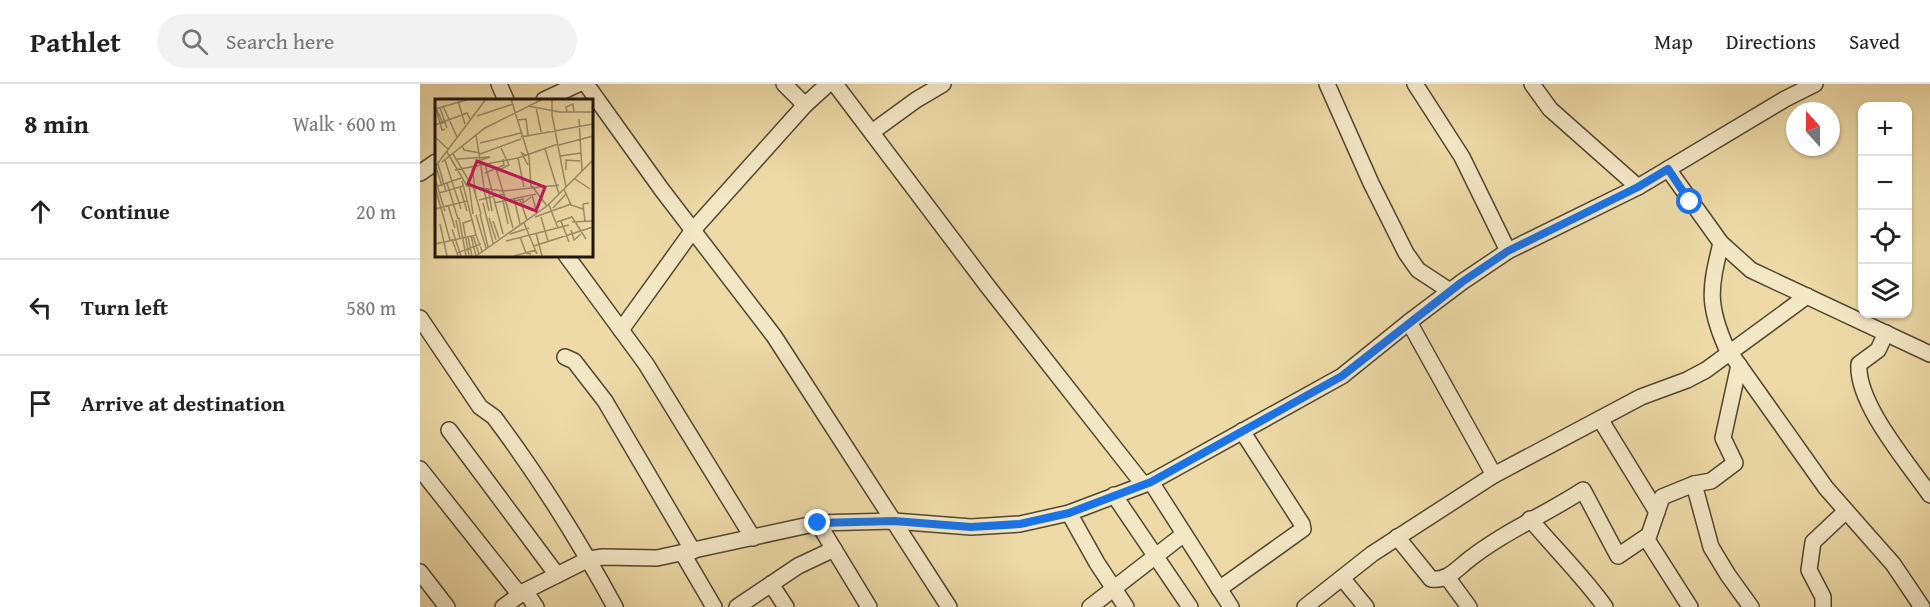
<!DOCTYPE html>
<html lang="en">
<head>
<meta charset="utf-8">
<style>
  :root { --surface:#fff; --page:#f2f2f2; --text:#222; --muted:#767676; --line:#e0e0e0 }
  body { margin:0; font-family:"Gentium Book Plus",serif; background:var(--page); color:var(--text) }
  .controls { position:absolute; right:18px; top:18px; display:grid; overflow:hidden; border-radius:12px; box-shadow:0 2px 4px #0004 }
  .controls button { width:54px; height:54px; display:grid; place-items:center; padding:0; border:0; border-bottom:2px solid var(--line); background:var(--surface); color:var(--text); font:30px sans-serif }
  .compass { position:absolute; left:1366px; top:18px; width:54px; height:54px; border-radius:50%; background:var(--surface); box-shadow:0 2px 4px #0004; rotate:339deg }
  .stop { position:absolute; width:18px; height:18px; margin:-14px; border:4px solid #1a73e8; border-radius:50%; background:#fff }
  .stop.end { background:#1a73e8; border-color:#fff; box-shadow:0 2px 6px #0008 }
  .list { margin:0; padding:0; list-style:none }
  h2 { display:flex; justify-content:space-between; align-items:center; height:78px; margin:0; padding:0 24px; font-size:26px }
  h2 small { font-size:20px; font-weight:400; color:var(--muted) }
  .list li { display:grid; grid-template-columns:39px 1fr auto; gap:18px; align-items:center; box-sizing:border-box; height:96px; padding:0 24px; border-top:2px solid var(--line) }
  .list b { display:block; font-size:22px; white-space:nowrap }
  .list em { font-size:20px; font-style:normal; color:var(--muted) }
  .icon { flex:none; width:33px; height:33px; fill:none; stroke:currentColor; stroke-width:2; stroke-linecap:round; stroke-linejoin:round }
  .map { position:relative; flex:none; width:1510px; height:523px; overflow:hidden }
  header { display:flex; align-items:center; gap:36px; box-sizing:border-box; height:84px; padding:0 30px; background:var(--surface); border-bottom:2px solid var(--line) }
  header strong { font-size:28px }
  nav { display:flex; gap:33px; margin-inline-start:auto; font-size:21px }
  .search { width:420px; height:54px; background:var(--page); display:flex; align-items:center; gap:15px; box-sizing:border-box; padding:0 21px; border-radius:33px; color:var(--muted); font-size:22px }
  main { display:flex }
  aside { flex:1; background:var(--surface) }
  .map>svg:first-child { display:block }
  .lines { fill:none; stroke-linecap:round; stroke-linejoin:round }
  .minor-casing { stroke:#534731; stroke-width:18 }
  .minor { stroke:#f3e7c6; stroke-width:15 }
  .route { stroke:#1a73e8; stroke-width:8 }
  .inset-road { fill:none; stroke:#9b8c68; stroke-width:1.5 }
  .view { fill:#c2185b; fill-opacity:0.15; stroke:#c2185b; stroke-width:3 }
  .inset-edge { fill:none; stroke:#20160a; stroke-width:3 }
</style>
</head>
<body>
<header>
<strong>Pathlet</strong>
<div class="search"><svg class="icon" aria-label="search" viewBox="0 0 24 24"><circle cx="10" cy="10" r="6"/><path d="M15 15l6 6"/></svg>Search here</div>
<nav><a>Map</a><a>Directions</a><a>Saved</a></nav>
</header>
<main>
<aside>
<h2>8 min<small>Walk · 600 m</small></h2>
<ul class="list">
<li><svg class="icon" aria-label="ahead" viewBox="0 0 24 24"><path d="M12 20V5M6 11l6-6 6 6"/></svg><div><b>Continue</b></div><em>20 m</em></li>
<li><svg class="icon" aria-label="left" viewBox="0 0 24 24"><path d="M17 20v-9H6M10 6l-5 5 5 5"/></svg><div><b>Turn left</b></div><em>580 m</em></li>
<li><svg class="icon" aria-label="arrive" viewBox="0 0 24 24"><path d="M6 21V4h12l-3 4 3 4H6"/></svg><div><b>Arrive at destination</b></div></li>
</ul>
</aside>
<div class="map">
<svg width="1510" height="523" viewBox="0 0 1510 523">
  <rect width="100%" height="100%" fill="#eddaa7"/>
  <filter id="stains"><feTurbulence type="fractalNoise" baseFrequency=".00333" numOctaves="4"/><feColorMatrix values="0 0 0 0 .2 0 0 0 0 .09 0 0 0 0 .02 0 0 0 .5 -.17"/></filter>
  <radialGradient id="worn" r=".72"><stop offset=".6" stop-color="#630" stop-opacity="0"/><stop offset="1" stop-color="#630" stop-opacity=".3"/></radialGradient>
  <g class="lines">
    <!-- minor casing -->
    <g class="minor-casing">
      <g id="minor">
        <path d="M79,0L86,16"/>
        <path d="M166,0L242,106L354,252L529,523"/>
        <path d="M364,0L385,21"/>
        <path d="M415,0L569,204L723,400"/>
        <path d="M907,0L951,99L986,169L998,186L1030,207"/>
        <path d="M995,0L1042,73L1088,167"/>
        <path d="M1112,0L1130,25L1218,103"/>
        <path d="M124,16L158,0"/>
        <path d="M452,48L496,16L523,0"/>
        <path d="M1248,85L1301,159L1331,186L1510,270"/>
        <path d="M0,89L16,78"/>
        <path d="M1301,159C1290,204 1287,220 1306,263L1406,404L1473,480L1502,523"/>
        <path d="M146,171L226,280L333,454"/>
        <path d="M0,234L60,323L74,333C119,393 159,457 195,523"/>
        <path d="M989,238L1074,391"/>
        <path d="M201,246L273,146L385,21L408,0"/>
        <path d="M1466,249L1458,266L1439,280C1436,319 1488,379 1510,411"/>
        <path d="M145,273L154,277L185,317L273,467"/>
        <path d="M1180,335L1237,428"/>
        <path d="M29,346L137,491"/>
        <path d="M0,385L100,511"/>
        <path d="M731,398L811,523"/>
        <path d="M1274,400L1291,463L1308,491L1331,523"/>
        <path d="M694,411L770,523"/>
        <path d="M649,429L677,479L706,523"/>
        <path d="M1110,435C1135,465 1163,492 1185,523"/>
        <path d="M398,439L449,523"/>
        <path d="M977,453L1011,495C1027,497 1036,486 1047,477C1083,448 1125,431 1163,406L1198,472L1229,451L1242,413L1274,400L1291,397L1315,379L1303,354L1319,281"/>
        <path d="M1226,454L1270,523"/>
        <path d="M263,470L294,523"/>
        <path d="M0,488L27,523"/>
        <path d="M1027,493L1049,523"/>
        <path d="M922,494L946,523"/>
        <path d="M351,500L366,523"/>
        <path d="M799,505L883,445L882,440L822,347"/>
        <path d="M105,507L116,523"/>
        <path d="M83,523L105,507L169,475L183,473L237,474L398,439L474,437L551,443L600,440L649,429L731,398L922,292L989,238L1042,198L1088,167L1218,103L1365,15L1395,0"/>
        <path d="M317,523L378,482L414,465"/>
        <path d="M670,523L764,450"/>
        <path d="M885,523L952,470L1074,391L1221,313L1267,296L1286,286L1387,212"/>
        <path d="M1403,523V513L1389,486L1393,458L1426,427"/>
      </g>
    </g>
    <!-- minor -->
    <use href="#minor" class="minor"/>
  </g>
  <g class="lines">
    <!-- route -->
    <path class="route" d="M398,439L474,437L551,443L600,440L649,429L731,398L922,292L1042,198L1088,167L1218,103L1248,85L1270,118"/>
  </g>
  <!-- overview -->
  <g transform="translate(15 15)">
    <rect width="158" height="158" fill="#eddaa7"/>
    <path class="inset-road" d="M76,0L94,58L96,88M117,0V16L131,88M23,2L30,25M0,6L8,25M8,7L22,38M93,7L125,13H158M101,8L106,33M5,9L12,29M0,10L35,0M1,10L7,31L10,30M132,13L131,8L138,5L139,13M42,17L78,5M144,20L147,72M82,21L91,20L93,36M0,26L32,14L35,20M41,35L49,88M0,38L14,51M86,38L158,25M45,44L86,34M124,46L158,37M27,47L29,51L45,54M110,50L124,95M12,53L32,87L68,92L124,86M18,55L33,80L38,115M45,55L86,40M90,56L86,53L93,66M125,57L146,54M22,60L55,58L46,61M10,61L26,110M7,63L50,29L108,0M3,65L11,92M50,65L68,135M37,67L41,99M0,68L51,0M1,68L7,87M61,70L68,92M20,71L83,59M131,71V61L145,62M62,72L74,66L66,49M50,74L69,66L68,60M0,80L10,112M140,80L155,90M27,82L41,136M12,84L23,120M3,87L26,79M38,87L46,115M97,87L112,107M0,88L15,141M89,88L83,59L123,45M25,89L32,112M53,89L57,112M129,90L136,106L148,110M49,91L54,112M68,92L78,129M4,94L28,87M97,96L102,114M79,99L85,125M44,101L69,95M85,101L92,121M68,102L73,125M80,102L88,100V104L96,98M48,104L58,144M59,104L101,95M13,106L20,129M114,106L123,129M118,109L131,95M0,110L32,102M45,115L53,148M41,116L51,149M100,118L136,105M106,118L113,142M24,119L31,157M54,119L61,141M21,121L25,140M58,122L64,139M126,122L134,143M122,123L137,118L151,140M137,123L158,122M150,123L148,105L154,104M89,124L102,155M5,125L12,157M17,130L26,157M136,131L139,141L146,135M101,134L107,157M75,135L94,129M36,137L41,157M38,137L44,155M33,138L37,157M85,138L91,154L96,155M17,140L23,157M71,142L134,126M0,145L41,136L47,152M99,147L158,128M22,154L46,145M34,157L28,124L37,121M41,157L112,107L158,61M79,157L101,151"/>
    <path class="view" d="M42,62L110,88L101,112L33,85Z"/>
    <rect width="158" height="158" class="inset-edge"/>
  </g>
  <rect width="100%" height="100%" filter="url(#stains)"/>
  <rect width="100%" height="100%" fill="url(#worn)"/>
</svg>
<div class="controls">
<button>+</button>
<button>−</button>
<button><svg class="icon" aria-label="locate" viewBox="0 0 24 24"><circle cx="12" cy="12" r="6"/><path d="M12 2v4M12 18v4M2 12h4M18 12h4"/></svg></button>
<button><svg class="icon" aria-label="layers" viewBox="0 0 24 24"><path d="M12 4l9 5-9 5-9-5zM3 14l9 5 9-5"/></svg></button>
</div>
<svg class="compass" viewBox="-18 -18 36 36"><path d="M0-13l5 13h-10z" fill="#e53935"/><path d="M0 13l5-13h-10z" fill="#767676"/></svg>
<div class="stop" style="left:1270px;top:118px"></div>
<div class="stop end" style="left:398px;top:439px"></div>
</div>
</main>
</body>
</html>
